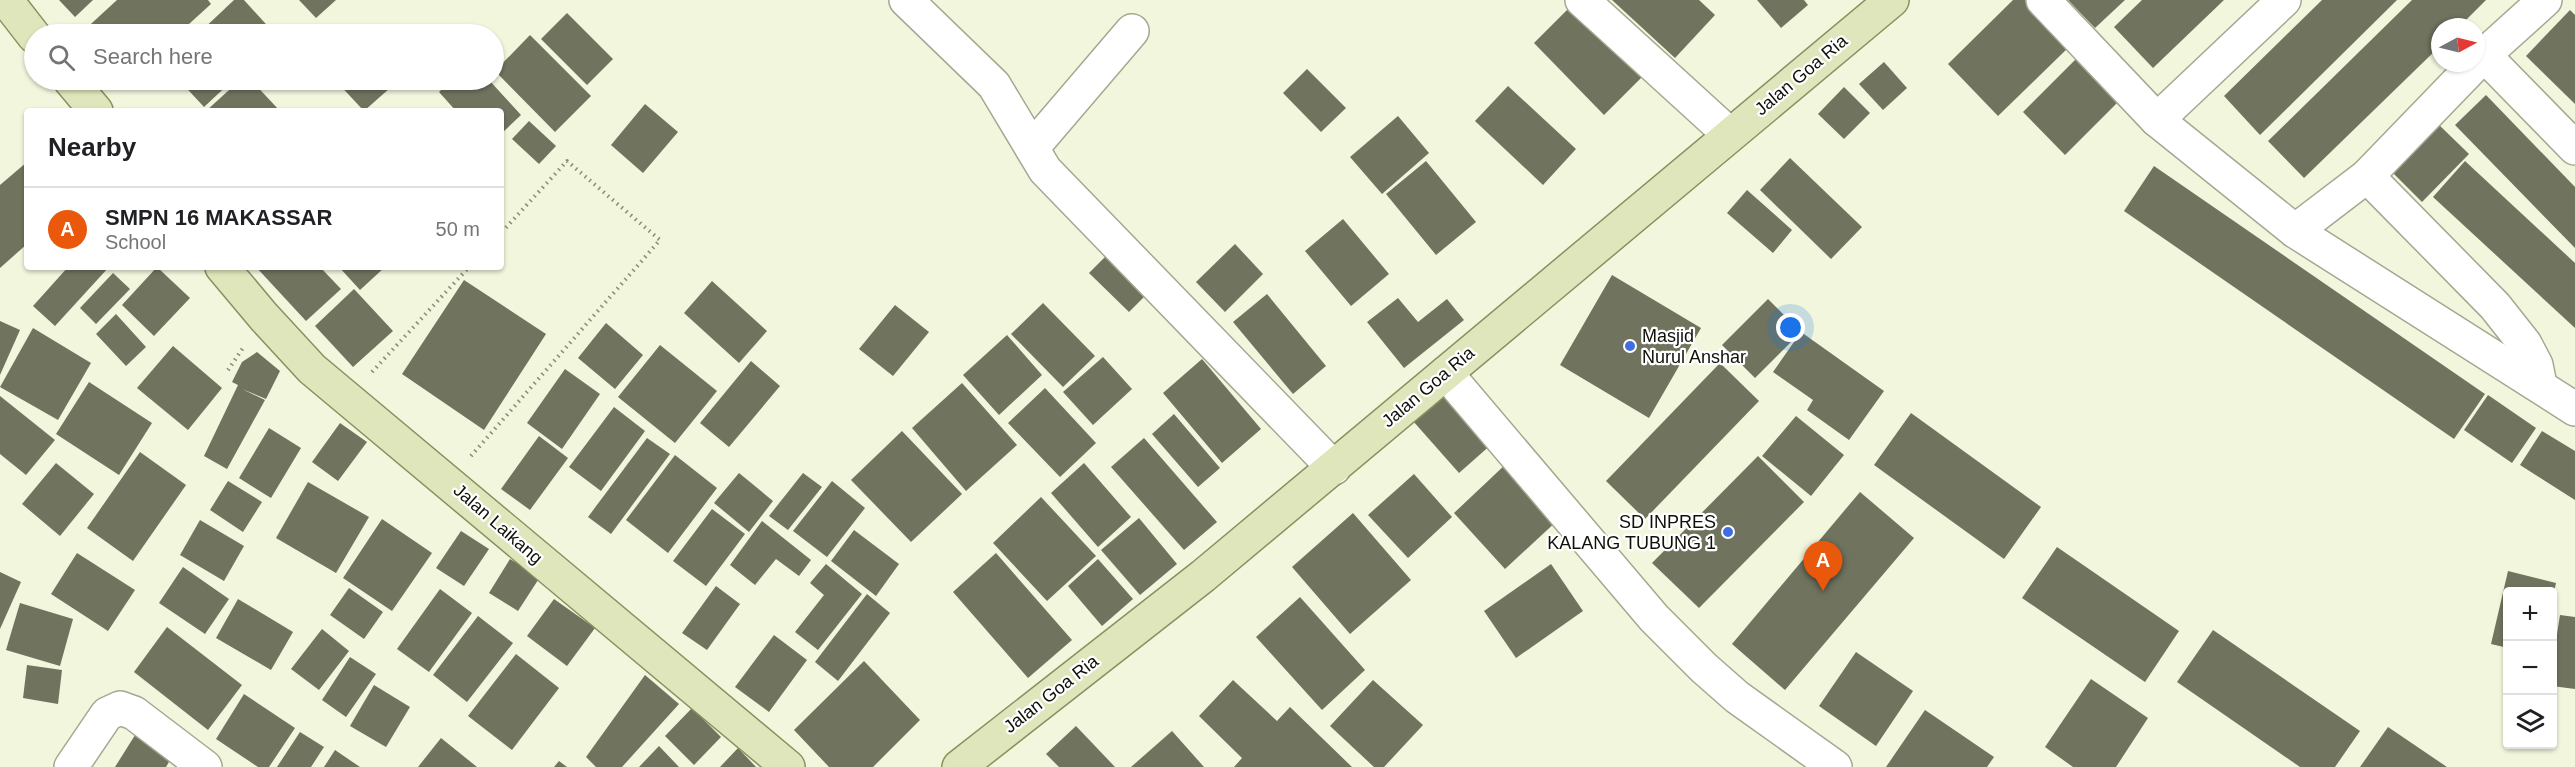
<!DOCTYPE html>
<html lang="en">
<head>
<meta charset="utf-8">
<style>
  :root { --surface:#fff; --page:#f6f6f6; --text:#202124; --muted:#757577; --line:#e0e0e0; --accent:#ea580c }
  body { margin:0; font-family:Arial,sans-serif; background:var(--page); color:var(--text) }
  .controls { position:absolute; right:18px; bottom:18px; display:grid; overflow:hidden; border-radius:6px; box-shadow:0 2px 4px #0004 }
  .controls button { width:54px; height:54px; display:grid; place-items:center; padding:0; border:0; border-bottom:2px solid var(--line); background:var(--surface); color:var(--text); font:30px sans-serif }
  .compass { position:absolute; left:2431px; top:18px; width:54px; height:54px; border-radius:50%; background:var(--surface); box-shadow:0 2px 4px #0004; rotate:83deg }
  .you { position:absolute; left:1791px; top:328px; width:21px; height:21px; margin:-15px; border:4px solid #fff; border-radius:50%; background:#1a73e8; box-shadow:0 0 0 9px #1a73e833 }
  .badge { display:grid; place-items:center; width:39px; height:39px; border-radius:50%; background:var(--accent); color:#fff; font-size:20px; font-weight:700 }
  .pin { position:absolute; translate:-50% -50px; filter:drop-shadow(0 2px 3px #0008) }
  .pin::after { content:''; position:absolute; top:32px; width:21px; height:18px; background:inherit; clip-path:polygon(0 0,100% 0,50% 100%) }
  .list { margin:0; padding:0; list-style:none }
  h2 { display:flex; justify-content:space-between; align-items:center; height:78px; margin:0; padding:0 24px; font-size:26px }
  h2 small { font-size:20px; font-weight:400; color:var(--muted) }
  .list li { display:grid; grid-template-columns:39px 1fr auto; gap:18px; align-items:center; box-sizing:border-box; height:84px; padding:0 24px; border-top:2px solid var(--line) }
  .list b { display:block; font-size:22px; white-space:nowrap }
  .list p { margin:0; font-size:20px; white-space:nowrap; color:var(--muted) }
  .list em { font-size:20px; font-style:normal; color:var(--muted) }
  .icon { flex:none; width:33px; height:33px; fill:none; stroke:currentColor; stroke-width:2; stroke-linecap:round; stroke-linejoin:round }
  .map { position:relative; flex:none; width:2575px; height:767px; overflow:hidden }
  .search { position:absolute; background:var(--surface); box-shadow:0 2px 4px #0004; left:24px; top:24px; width:480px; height:66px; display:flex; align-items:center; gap:15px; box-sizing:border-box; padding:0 21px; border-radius:33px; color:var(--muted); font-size:22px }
  .panel { position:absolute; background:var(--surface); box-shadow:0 2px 4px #0004; left:24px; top:108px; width:480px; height:162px; border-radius:6px }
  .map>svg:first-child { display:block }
  .building { fill:#70735e }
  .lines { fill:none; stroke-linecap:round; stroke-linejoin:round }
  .minor-casing { stroke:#a5a891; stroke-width:36 }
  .major-casing { stroke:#89905f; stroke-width:36 }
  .path { stroke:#888b7a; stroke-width:4; stroke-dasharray:1.5 4.5; stroke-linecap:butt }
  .minor { stroke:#fff; stroke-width:33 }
  .major { stroke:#e0e6bb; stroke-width:33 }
  .poi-dot { fill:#406ddf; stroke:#fff; stroke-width:2 }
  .labels { text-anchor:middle; stroke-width:4.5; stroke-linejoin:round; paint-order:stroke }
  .street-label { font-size:18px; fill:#0f1008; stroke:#fff }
  .poi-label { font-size:18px; fill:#0f1008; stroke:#fff; text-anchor:start }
</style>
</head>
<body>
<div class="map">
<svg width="2575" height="767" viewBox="0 0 2575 767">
  <rect width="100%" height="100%" fill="#f1f6dd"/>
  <!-- building -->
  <g class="building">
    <path d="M59,0H93L75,17Z"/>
    <path d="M117,0H208L211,4L178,34H80Z"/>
    <path d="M234,0H244L275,34H198Z"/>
    <path d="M299,0H336L316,18Z"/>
    <path d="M1577,0L1648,71L1604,115L1534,43Z"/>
    <path d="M1612,0H1699L1715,15L1675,58Z"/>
    <path d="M1757,0H1804L1808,5L1781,28Z"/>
    <path d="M2013,0H2029L2072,44L1998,116L1948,64Z"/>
    <path d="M2068,0H2125L2095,28Z"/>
    <path d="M2142,0H2224L2153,68L2114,27Z"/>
    <path d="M2322,0H2397L2260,135L2224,96Z"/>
    <path d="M2412,0H2486L2459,27H2440V46L2304,178L2268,141Z"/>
    <path d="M2570,10L2575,15V104L2526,56Z"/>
    <path d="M567,13L613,59L587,85L541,39Z"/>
    <path d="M530,35L591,96L555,132L495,71Z"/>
    <path d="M2080,55L2122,98L2065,155L2023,112Z"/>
    <path d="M1884,62L1907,88L1883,110L1859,84Z"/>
    <path d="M1307,69L1346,108L1321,132L1283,93Z"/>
    <path d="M179,80H233L204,107Z"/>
    <path d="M240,80H251L280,111H206Z"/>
    <path d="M335,80H382L390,88L364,111Z"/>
    <path d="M452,80H489L521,115L501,134V111H456L439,92Z"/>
    <path d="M1508,86L1576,149L1543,185L1475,121Z"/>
    <path d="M1844,87L1870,113L1844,139L1818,114Z"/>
    <path d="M2486,95L2575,187V248L2455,125Z"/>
    <path d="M645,104L678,132L643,173L611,145Z"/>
    <path d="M1398,116L1429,153L1382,194L1350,157Z"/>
    <path d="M529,121L556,146L539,164L512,139Z"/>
    <path d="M2436,122L2469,154L2422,202L2390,170Z"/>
    <path d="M1790,158L1862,227L1831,259L1760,190Z"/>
    <path d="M1426,161L1476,222L1436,255L1386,194Z"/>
    <path d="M2465,161L2575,263V328L2433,197Z"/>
    <path d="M27,162V244L0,268V185Z"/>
    <path d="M2154,166L2485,394L2454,439L2124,211Z"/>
    <path d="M1747,190L1792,230L1773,253L1727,213Z"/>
    <path d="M1343,219L1389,274L1351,306L1305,251Z"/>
    <path d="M1235,244L1263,274L1225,312L1196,282Z"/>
    <path d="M1115,247L1155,286L1129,312L1089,273Z"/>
    <path d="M68,267H109L55,326L33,306Z"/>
    <path d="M157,267L190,298L154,336L122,305Z"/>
    <path d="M256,267H320L341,289L306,321Z"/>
    <path d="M339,267H385L360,290Z"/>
    <path d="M113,273L130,289L96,324L80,308Z"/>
    <path d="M1612,275L1701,328L1649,418L1560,365Z"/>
    <path d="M464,280L546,334L484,430L402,374Z"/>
    <path d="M712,281L767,331L739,363L684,313Z"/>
    <path d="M354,289L393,331L353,367L315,326Z"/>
    <path d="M1267,294L1326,366L1293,394L1233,322Z"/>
    <path d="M1398,298L1418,322L1447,299L1464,320L1404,368L1367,322Z"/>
    <path d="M1768,299L1801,332L1755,378L1722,345Z"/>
    <path d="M1043,303L1095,356L1063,387L1011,334Z"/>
    <path d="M895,305L929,332L893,376L859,349Z"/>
    <path d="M116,314L146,347L126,366L96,334Z"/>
    <path d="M0,321L20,330L0,375Z"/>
    <path d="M606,323L643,355L615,389L578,358Z"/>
    <path d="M33,328L91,363L58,420L0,387Z"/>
    <path d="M1801,332L1884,391L1849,440L1807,410L1813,400L1773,372Z"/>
    <path d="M1007,335L1042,375L999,415L963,375Z"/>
    <path d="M660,345L717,391L675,443L618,397Z"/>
    <path d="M173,346L222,388L188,430L137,388Z"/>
    <path d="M257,352L280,371L266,399L242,389L265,400L227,469L204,456L238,385L232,382L242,362Z"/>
    <path d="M1103,357L1132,389L1093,425L1063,392Z"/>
    <path d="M1202,359L1261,429L1222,463L1163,393Z"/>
    <path d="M751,361L780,386L729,447L700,423Z"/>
    <path d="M1720,363L1759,401L1645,519L1606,481Z"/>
    <path d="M565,369L600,394L562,449L527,423Z"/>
    <path d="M89,382L152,423L119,475L56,434Z"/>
    <path d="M962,383L1017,445L966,491L912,428Z"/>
    <path d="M1045,388L1096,443L1060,477L1008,423Z"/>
    <path d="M1447,391L1493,443L1459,473L1413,421Z"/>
    <path d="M2488,395L2536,428L2512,463L2464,430Z"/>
    <path d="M0,396L55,440L26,475L0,454Z"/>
    <path d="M614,407L645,431L601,491L569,467Z"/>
    <path d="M1911,413L2041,507L2004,559L1874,465Z"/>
    <path d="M1174,414L1220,468L1198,487L1152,434Z"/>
    <path d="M1796,416L1844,455L1811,496L1762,456Z"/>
    <path d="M340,423L367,442L338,481L312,462Z"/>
    <path d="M269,428L301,448L271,498L239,478Z"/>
    <path d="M902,431L962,494L911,542L851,480Z"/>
    <path d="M2542,431L2575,451V500L2520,465Z"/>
    <path d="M539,436L568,458L530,510L501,489Z"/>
    <path d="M647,438L670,454L611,534L588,517Z"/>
    <path d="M1144,438L1217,522L1184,550L1111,467Z"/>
    <path d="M140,452L186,485L133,561L87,528Z"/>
    <path d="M675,455L717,488L668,553L626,520Z"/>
    <path d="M1758,456L1804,502L1699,608L1652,563Z"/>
    <path d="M56,463L94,494L60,536L22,504Z"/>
    <path d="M1084,463L1131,517L1098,547L1051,493Z"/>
    <path d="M1507,463L1559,519L1505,569L1454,513Z"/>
    <path d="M739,473L773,501L749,532L714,503Z"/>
    <path d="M803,473L822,487L788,530L769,516Z"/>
    <path d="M1414,474L1452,517L1408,558L1368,515Z"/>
    <path d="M228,481L262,502L243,532L210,510Z"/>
    <path d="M832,481L865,508L827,557L793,531Z"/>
    <path d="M308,482L369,517L336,573L276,538Z"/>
    <path d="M1860,492L1914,538L1785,690L1732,644Z"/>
    <path d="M1041,497L1096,556L1047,601L993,543Z"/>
    <path d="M712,509L745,534L706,586L673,561Z"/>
    <path d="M1353,513L1411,580L1350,634L1292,567Z"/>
    <path d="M1139,518L1177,564L1140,595L1101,550Z"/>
    <path d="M382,519L432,553L392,611L343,578Z"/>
    <path d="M200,520L244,546L224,581L180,555Z"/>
    <path d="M762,521L811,560L799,576L776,559L755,585L730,565Z"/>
    <path d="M854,530L899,564L876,596L831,561Z"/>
    <path d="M461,531L489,549L464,586L436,568Z"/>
    <path d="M2057,547L2179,631L2145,682L2022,598Z"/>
    <path d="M77,553L135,590L108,631L51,594Z"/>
    <path d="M996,553L1072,640L1028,678L953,592Z"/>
    <path d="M510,559L540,577L518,611L489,593Z"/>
    <path d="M1098,559L1133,599L1102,626L1068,586Z"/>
    <path d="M826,564L862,594L818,650L795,632L824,595L810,583Z"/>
    <path d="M1551,564L1583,611L1516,658L1484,611Z"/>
    <path d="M183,567L229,599L205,634L159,603Z"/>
    <path d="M2508,571L2556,583L2554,592H2508V648L2491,644Z"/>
    <path d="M0,572L21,582L0,629Z"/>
    <path d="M716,586L740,604L707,650L682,633Z"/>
    <path d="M349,588L383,612L364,639L330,615Z"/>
    <path d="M440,589L472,613L429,672L397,649Z"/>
    <path d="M867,594L890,613L838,681L815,662Z"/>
    <path d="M1300,597L1365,670L1322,710L1256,637Z"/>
    <path d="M238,599L293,632L271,670L216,638Z"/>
    <path d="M554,599L595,628L567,666L527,636Z"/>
    <path d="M20,603L73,619L60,666L6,650Z"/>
    <path d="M2560,615L2575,617V689L2552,686V666Z"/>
    <path d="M478,616L513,643L467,702L433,675Z"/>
    <path d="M167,627L242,685L208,730L134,672Z"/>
    <path d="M322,629L349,651L319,690L291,669Z"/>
    <path d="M2213,630L2360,731L2335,767H2300L2177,682Z"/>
    <path d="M774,635L807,660L769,712L735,687Z"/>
    <path d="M1856,652L1913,691L1876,746L1819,706Z"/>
    <path d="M516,654L559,688L512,750L468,716Z"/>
    <path d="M350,657L376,674L346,717L322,700Z"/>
    <path d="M864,661L920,720L873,767H829L794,730Z"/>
    <path d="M27,665L62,670L58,704L23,698Z"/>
    <path d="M645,675L679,704L622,767H596L586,757Z"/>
    <path d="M2091,679L2148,718L2116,767H2073L2045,747Z"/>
    <path d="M1233,680L1277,721L1290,707L1352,767H1234L1242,758L1199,716Z"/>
    <path d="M1373,680L1423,725L1384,767H1374L1330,726Z"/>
    <path d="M374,685L410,707L386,747L350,726Z"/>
    <path d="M244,694L295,728L269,767H258L216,739Z"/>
    <path d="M692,708L721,737L694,765L665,736Z"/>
    <path d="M1925,710L1994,757L1987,767H1886Z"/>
    <path d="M1076,726L1115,767H1059L1046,754Z"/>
    <path d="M2388,727L2447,767H2360Z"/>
    <path d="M1172,731L1204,767H1131Z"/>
    <path d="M137,732L173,755L166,767H115Z"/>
    <path d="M300,732L324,747L311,767H277Z"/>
    <path d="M441,738L477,767H418Z"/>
    <path d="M659,746L679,767H639Z"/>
    <path d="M738,748L756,767H720Z"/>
    <path d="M335,750L360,767H324Z"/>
    <path d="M559,761L567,767H554Z"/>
  </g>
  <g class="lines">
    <!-- minor casing -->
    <g class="minor-casing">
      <g id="minor">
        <path d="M906,0L994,85L1045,170L1334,468"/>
        <path d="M1582,0L1729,134"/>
        <path d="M2043,0L2157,120L2295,231L2575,409"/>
        <path d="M2484,55L2575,148"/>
        <path d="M2157,120L2284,0"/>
        <path d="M1032,148L1132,31"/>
        <path d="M2367,176L2495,306L2525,344L2536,365L2540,385"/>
        <path d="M2295,231L2367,176L2484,55L2545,0"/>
        <path d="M1446,373L1654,618L1704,668L1737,697L1835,767"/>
        <path d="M71,767L107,714L120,708L134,713L205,767"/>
      </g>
    </g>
    <!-- major casing -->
    <g class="major-casing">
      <g id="major">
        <path d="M6,0L34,36"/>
        <path d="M70,80L96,111"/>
        <path d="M222,267L264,317L312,369L788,767"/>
        <path d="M959,767L1203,576L1892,0"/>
      </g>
    </g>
    <!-- path -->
    <g class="path">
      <path d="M228,370L243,348"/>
      <path d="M372,372L469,267"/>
      <path d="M471,456L660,240L567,161L501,233"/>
    </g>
    <!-- minor -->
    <use href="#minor" class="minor"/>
    <!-- major -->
    <use href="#major" class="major"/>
  </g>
  <!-- markers -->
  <g class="poi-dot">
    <circle cx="1630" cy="346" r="6"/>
    <circle cx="1728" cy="532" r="6"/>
  </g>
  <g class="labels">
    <!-- street labels -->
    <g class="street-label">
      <text transform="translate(1801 75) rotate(-40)" y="6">Jalan Goa Ria</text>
      <text transform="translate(1428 387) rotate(-40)" y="6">Jalan Goa Ria</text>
      <text transform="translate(498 524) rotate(41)" y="6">Jalan Laikang</text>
      <text transform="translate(1051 694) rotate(-38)" y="6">Jalan Goa Ria</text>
    </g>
    <!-- poi labels -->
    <g class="poi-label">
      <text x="1642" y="342">Masjid<tspan x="1642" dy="21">Nurul Anshar</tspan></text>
      <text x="1716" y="528" text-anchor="end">SD INPRES<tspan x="1716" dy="21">KALANG TUBUNG 1</tspan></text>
    </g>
  </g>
</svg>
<div class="controls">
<button>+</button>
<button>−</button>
<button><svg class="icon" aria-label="layers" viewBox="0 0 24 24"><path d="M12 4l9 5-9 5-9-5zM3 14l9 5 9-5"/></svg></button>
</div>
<svg class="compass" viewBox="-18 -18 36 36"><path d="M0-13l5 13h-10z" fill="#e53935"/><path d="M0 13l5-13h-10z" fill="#757577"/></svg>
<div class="you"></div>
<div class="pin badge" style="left:1823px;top:591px">A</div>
<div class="search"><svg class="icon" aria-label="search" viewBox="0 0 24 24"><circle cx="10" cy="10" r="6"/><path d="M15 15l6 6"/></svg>Search here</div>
<section class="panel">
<h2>Nearby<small></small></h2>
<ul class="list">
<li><span class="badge">A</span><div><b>SMPN 16 MAKASSAR</b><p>School</p></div><em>50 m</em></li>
</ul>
</section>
</div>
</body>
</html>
